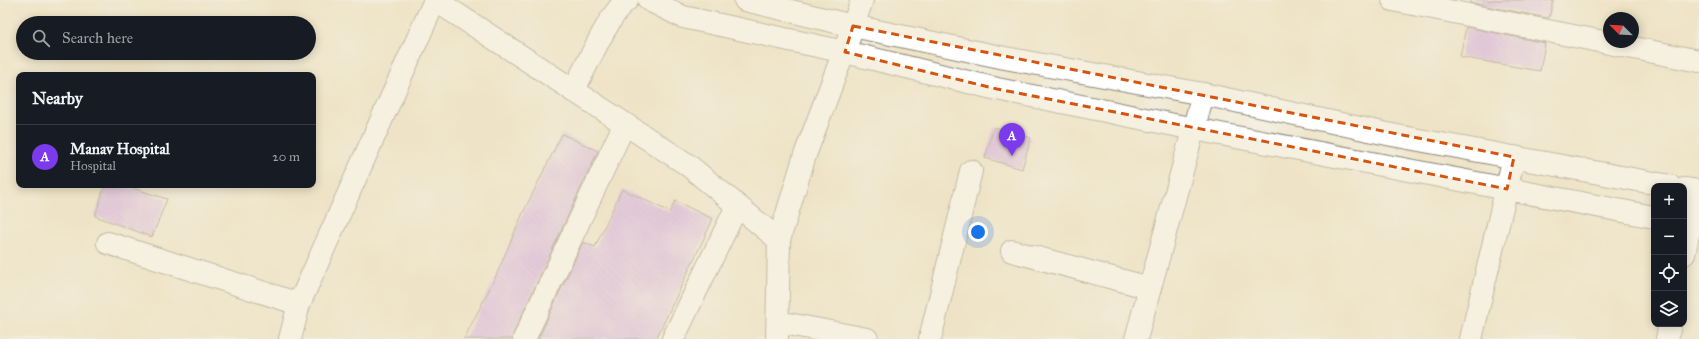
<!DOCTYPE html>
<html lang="en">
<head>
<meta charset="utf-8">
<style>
  :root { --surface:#171b24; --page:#242831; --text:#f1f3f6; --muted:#9ea1a6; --line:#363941; --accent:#7c3aed }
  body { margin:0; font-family:"IM FELL Great Primer",serif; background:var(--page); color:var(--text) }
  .controls { position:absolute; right:12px; bottom:12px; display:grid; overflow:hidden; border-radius:8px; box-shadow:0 2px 10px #0003 }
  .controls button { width:36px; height:36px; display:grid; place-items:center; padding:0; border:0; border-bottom:1px solid var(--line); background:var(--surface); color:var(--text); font:20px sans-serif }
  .compass { position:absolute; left:1603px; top:12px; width:36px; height:36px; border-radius:50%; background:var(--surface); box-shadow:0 2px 10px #0003; rotate:294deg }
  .you { position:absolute; left:978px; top:232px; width:14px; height:14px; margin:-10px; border:3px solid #fff; border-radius:50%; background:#1a73e8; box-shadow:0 0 0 6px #1a73e833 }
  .badge { display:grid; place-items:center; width:26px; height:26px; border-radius:50%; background:var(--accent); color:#fff; font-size:13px; font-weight:700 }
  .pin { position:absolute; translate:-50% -33px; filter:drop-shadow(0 1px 2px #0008) }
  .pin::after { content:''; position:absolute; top:21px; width:14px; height:12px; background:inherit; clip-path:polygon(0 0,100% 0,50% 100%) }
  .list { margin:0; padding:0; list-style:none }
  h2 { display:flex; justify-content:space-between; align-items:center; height:52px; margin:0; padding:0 16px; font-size:17px }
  h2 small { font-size:13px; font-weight:400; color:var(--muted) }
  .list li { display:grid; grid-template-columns:26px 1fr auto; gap:12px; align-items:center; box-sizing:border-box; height:64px; padding:0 16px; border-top:1px solid var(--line) }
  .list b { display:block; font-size:15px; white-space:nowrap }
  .list p { margin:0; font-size:13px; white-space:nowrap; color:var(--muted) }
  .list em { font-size:13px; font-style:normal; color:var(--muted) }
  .icon { flex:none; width:22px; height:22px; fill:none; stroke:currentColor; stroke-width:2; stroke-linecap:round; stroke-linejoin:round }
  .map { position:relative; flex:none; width:1699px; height:339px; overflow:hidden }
  .search { position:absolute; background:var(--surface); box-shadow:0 2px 10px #0003; left:16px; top:16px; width:300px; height:44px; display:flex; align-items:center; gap:10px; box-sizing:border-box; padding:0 14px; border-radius:22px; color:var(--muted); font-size:15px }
  .panel { position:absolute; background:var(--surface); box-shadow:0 2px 10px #0003; left:16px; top:72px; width:300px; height:116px; border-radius:8px }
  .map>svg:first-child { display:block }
  .building { fill:url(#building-back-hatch) }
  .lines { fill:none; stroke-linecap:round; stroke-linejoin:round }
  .minor-casing { stroke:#8c8778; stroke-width:24 }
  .tertiary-casing { stroke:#8c8778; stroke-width:24 }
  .minor { stroke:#fff; stroke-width:22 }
  .tertiary { stroke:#fff; stroke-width:22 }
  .marked { fill:none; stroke:#d5540f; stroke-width:3; stroke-dasharray:8 5; stroke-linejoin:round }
</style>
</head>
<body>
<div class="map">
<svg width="1699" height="339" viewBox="0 0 1699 339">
  <defs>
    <pattern id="building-back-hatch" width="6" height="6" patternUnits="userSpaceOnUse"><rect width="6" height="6" fill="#d4aaef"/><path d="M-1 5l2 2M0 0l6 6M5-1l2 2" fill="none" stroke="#b692cd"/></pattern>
  </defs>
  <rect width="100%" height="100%" fill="#f6f6f2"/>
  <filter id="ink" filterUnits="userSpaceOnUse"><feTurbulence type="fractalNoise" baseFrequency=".025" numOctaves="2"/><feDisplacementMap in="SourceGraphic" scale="8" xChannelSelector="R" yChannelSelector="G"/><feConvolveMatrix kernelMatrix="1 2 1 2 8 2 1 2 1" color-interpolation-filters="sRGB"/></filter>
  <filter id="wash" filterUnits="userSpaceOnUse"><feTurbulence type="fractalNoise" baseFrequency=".012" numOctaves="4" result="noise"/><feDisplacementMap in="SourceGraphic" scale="16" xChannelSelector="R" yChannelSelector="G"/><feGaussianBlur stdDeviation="0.9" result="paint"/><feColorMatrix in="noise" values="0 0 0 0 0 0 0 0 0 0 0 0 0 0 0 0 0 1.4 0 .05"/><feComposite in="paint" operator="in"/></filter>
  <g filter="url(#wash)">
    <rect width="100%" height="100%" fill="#eee3c6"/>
    <g id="blocks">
      <!-- building -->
      <g class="building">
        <path d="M1471,0H1553L1549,18L1470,3Z"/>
        <path d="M1466,27L1545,43L1540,71L1460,57Z"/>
        <path d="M994,127L1031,138L1022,169L985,158Z"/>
        <path d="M562,134L598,151L513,334L512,339H464L495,278L522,215Z"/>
        <path d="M105,185H124L167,199L152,237L95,216Z"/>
        <path d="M622,189L670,212L675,201L713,219L656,339H538L583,242L595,247Z"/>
      </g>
    </g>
  </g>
  <g filter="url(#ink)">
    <use href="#blocks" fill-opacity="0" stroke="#8c8778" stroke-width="1"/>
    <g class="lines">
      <!-- minor casing -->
      <g class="minor-casing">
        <g id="minor">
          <path d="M1393,0L1699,61"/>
          <path d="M853,26L862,0"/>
          <path d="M108,243L299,304"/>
          <path d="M1012,251L1150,288"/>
          <path d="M1684,254L1697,191"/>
          <path d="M778,322L867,339"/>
          <path d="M290,339L299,304L435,0"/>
          <path d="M524,339L624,125"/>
          <path d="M673,339L737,206"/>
          <path d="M930,339L971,171"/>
          <path d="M1136,339L1203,94"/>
          <path d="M1471,339L1514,157"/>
          <path d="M1667,339L1670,324"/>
        </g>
      </g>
      <!-- tertiary casing -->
      <g class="tertiary-casing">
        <g id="tertiary">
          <path d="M435,0L688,165L779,240"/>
          <path d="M649,0L683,17L845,52L997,89L1194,129L1654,217"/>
          <path d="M745,0L853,26L1005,58L1203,94L1392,135L1670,186"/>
          <path d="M573,91C585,70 609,13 627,0"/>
          <path d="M1684,189L1699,191"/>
          <path d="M1684,223L1699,226"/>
          <path d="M777,339L779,240L805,155L849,38"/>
        </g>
      </g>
      <!-- minor -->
      <use href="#minor" class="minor"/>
      <!-- tertiary -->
      <use href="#tertiary" class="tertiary"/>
    </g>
  </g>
  <!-- marked area -->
  <path d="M0 0H1699V339H0ZM853,26L1514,157L1507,189L997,89L845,52Z" fill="#eee3c6" fill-opacity=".55" fill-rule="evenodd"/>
  <path class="marked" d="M853,26L1514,157L1507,189L997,89L845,52Z"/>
</svg>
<div class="controls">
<button>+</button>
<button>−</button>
<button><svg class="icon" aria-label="locate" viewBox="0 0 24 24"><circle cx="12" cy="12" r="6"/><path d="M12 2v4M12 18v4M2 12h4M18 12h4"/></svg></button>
<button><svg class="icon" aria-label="layers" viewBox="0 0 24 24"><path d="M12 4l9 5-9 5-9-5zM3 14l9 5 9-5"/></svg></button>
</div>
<svg class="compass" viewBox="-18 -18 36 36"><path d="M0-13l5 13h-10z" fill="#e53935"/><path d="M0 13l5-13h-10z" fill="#9ea1a6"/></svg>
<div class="you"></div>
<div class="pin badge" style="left:1012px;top:156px">A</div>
<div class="search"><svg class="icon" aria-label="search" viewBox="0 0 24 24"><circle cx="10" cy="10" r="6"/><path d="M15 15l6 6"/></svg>Search here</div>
<section class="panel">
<h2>Nearby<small></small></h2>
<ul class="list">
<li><span class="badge">A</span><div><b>Manav Hospital</b><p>Hospital</p></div><em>20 m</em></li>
</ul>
</section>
</div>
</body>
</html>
